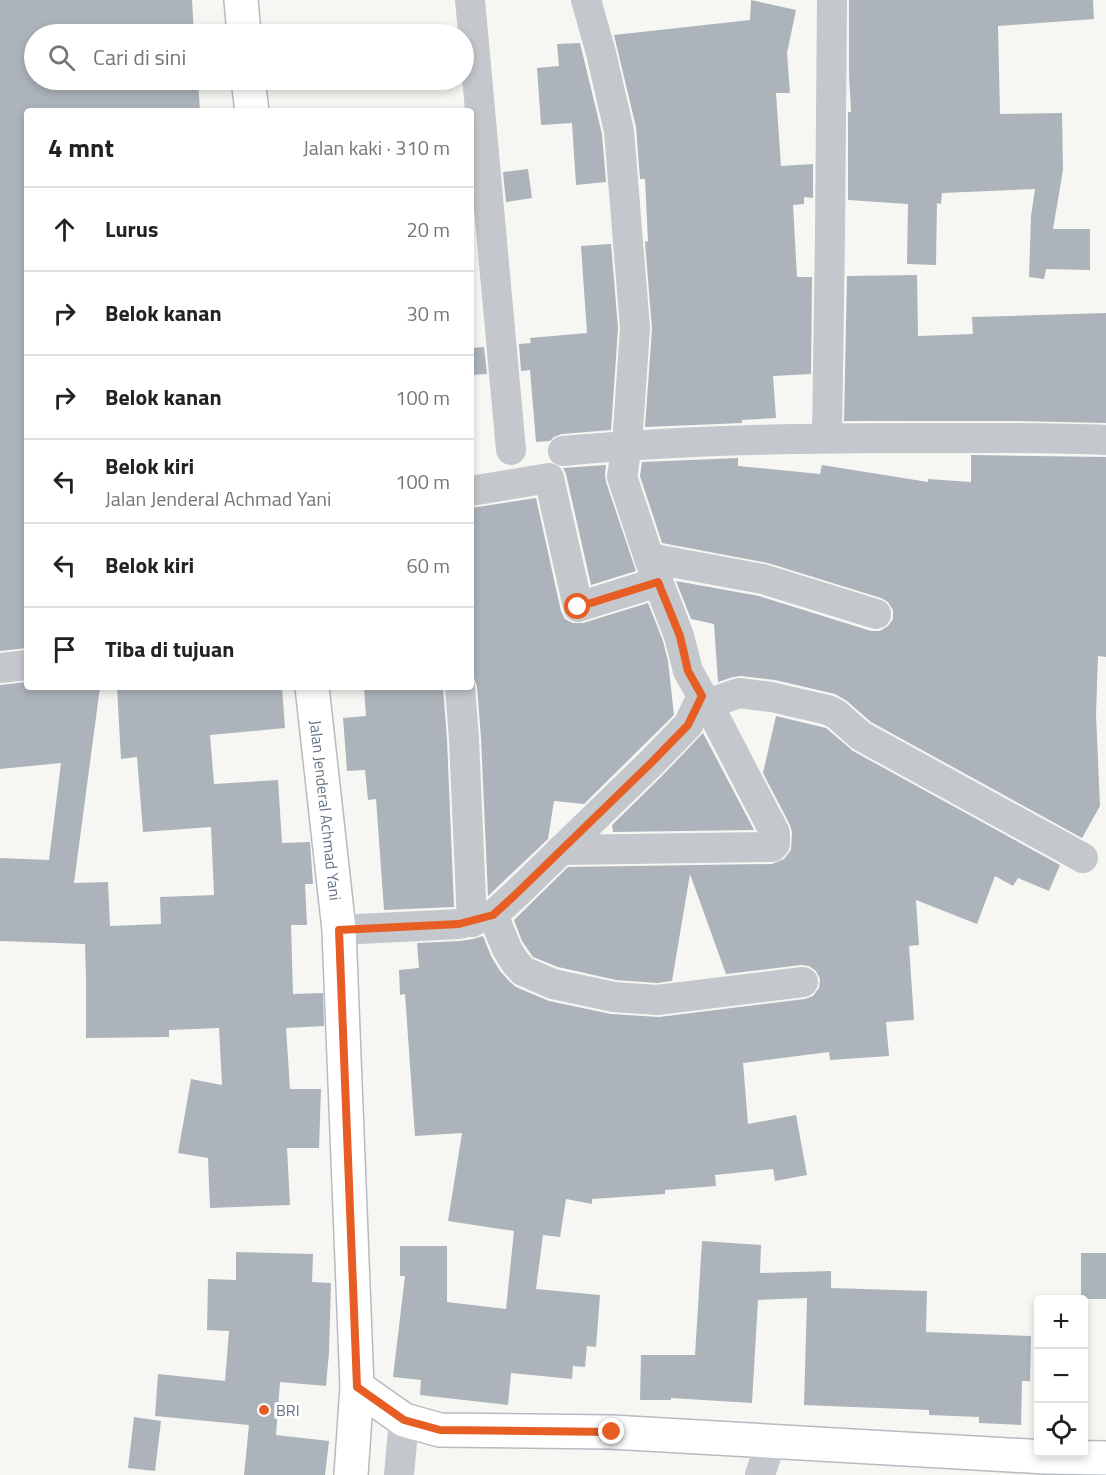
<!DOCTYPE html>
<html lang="id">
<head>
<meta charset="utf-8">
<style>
  :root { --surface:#fff; --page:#f6f6f6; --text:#222; --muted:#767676; --line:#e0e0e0 }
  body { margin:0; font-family:"Titillium Web",sans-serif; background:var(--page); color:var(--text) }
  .controls { position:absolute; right:18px; bottom:18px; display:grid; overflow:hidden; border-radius:6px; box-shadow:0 3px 9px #0003 }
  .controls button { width:54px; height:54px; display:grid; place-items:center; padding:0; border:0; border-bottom:2px solid var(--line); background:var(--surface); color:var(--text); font:30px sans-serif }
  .stop { position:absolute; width:18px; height:18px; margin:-14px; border:4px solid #e65e24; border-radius:50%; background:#fff }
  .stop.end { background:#e65e24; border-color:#fff; box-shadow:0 2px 6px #0008 }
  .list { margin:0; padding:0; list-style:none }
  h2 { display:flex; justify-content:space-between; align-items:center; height:78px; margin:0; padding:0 24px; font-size:26px }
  h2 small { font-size:20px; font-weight:400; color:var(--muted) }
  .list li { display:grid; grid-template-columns:39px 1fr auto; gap:18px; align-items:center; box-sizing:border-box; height:84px; padding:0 24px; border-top:2px solid var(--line) }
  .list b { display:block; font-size:22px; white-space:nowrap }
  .list p { margin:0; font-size:20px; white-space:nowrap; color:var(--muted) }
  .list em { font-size:20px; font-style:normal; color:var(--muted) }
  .icon { flex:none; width:33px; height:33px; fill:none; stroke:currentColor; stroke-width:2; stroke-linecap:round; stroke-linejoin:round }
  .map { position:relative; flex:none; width:1106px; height:1475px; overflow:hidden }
  .search { position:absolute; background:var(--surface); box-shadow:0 3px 9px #0003; left:24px; top:24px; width:450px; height:66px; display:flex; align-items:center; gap:15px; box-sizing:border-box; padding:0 21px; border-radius:33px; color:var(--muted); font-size:22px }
  .panel { position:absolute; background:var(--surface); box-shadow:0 3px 9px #0003; left:24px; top:108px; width:450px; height:582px; border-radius:6px }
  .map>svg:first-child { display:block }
  .building { fill:#acb3ba }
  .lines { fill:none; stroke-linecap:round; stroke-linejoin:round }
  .secondary-casing { stroke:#b6bbc0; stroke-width:36 }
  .primary-casing { stroke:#b7bbbf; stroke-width:36 }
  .minor { stroke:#c4c7cb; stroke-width:30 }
  .secondary { stroke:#fff; stroke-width:33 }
  .primary { stroke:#fff; stroke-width:33 }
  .route { stroke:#e65e24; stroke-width:8 }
  .poi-dot { fill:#e65e24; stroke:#fff; stroke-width:2 }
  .labels { text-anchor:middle; stroke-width:6; stroke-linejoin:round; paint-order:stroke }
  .street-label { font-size:16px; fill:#657485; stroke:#fff }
  .poi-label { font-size:16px; fill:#657485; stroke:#fff; text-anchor:start }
</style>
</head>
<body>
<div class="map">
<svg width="1106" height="1475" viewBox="0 0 1106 1475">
  <rect width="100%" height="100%" fill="#f6f7f3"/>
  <!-- building -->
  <g class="building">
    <path d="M0,0H192L194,34H34V80H198L200,111H27V648L0,651Z"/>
    <path d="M751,0L796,10L787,53L790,93H776L781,166L813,164V198L804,197V204L793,205L797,277H812L811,374L773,376L776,418L742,420V423L645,427L652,329L645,242L648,241L645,179H640L636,127L614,35L750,20Z"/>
    <path d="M849,0H1093L1094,19L998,26L1000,114L1062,113L1063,170L1053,229H1090V270L1046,269L1044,279L1029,277L1031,216L1035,189L942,193L941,204L937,203L936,265L907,264L908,204L848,200V112H851L849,75Z"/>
    <path d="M580,43L602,134L606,182L576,185L572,123L541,125L537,68L559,66L557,44Z"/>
    <path d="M528,169L532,198L506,202L503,172Z"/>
    <path d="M611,244L618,328L611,430L562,434L554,437L550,441L536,442L530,370L521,371L519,344L531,343L530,338L587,333L581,246Z"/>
    <path d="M917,275L918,336L973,334L972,317L1106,313V423L1013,421H844L847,276Z"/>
    <path d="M484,347L487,374L471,375V348Z"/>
    <path d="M971,455L1106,457V657L1098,656L1096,714L1100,806L1082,838L871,722L847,701L835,694L775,680L741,676L733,677L718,682L714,624L691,619L676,581L759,596L871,631H880L888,626L893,619V610L888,602L881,598L768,563L662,543L640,476L642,462L738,458V466L820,474L822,465L928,482V479L971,482Z"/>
    <path d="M606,465L605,474L606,482L636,571L591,585L566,474L563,468Z"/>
    <path d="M536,498L561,611L565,619L573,623H583L648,603L663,641L668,661L674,715L584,804L554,801L548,839L488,896L481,738L477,686L474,678L471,674V508Z"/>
    <path d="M27,682V687H100L74,883L108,882L110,926L161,924L160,897L214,895L211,827L143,832L137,757L121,759L117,687H282L285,728L210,735L214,784L278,780L282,843L310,842L313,884H305L307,925H291L293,994L323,993L324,1026L286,1028L290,1089H321L319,1148H287L290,1205L210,1208L208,1158L178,1153L191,1079L222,1085L219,1028L169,1030V1037L86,1038V978L85,944L0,941V858L49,860L61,763L0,769V685Z"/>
    <path d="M364,687H443L447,740L454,907L384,910L376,799L368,800L365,770L347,771L343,718L366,716Z"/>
    <path d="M776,716L826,728L853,751L1060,865L1049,891L1018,878L1013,886L995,876L977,924L916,900L919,945L909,946L914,1020L886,1022L889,1056L830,1060L829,1052L743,1063L748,1124L796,1115L807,1175L775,1181L773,1169L715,1175L716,1186L665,1190V1194L592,1199V1204L566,1199L560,1237L543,1235L536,1289L600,1295L596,1347L587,1346L585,1367L573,1366L572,1379L511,1373L508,1405L420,1395L421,1380L393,1377L405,1276H400V1246H447V1302L506,1309L514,1231L448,1221L462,1133L415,1136L405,994L400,995L399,970L419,968L417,943L460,941L473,939L483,936L491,956L500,971L510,982L516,987L549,1001L611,1014L659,1017L805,999L813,996L819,988L820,979L816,971L809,966L801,965L726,974L690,874L672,981L657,983L616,980L558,967L533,957L522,941L514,920L568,867L772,864L784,859L791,850L792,832L790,825L763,773Z"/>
    <path d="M703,733L754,830L613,832L612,825L662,776Z"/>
    <path d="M702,1241L761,1245L760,1273L831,1271V1288L927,1291L926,1332L1031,1336L1030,1381H1022L1021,1425L979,1423V1417L929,1415V1410L804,1405L807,1298L758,1300L752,1403L671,1398V1400H640L641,1355H695Z"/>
    <path d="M236,1252L313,1254L312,1282L331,1283L329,1352L326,1386L280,1382L276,1435L329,1441L325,1475H244L249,1425L155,1416L158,1374L225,1381L229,1331L207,1330L208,1279L236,1280Z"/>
    <rect x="1081" y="1253" width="25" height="46"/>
    <path d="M134,1417L161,1421L155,1471L128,1468Z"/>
  </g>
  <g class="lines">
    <!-- secondary casing -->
    <g class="secondary-casing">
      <path id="secondary" d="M357,1387L404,1420L440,1430L611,1432L1045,1457L1106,1458"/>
    </g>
    <!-- primary casing -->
    <g class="primary-casing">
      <g id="primary">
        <path d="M241,0L244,34"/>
        <path d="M248,80L252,111"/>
        <path id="s1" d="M312,687L339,930L357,1387L351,1475"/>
      </g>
    </g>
    <!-- minor -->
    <g class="minor">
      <path d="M470,0L511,450"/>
      <path d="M827,438L830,235L832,0"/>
      <path d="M563,451C681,440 800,438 919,438C981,438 1044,437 1106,440"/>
      <path d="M471,491L549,478L578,607L658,582"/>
      <path d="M649,558L763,579L876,614"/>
      <path d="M0,668L27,665"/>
      <path d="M460,687L464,739L472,922"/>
      <path d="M702,696L708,704L739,693L771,697L828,710L836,714L861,736L1083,858"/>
      <path d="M561,850L772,847L775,844V833L708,704"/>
      <path d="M493,915L507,949L515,962L523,971L553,984L614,997L657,1000L803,982"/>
      <path d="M339,930L459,924L493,915L515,895L650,764L688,725L702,696L688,671L679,636L649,558L622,477L627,445L635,328L619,131L601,53L586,0"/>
      <path d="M399,1475L404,1420"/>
      <path d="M760,1475L771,1441"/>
    </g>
    <!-- secondary -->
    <use href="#secondary" class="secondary"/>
    <!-- primary -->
    <use href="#primary" class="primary"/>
  </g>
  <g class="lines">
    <!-- route -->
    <path class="route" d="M578,607L658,582L680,636L688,671L702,696L688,725L650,764L515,895L493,915L459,924L339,930L357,1387L404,1420L440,1430L612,1432"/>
  </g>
  <!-- markers -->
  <circle class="poi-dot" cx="264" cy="1410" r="6"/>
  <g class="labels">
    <!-- street labels -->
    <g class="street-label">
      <text dy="6" stroke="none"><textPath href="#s1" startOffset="124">Jalan Jenderal Achmad Yani</textPath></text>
    </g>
    <!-- poi labels -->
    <g class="poi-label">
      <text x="276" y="1416">BRI</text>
    </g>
  </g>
</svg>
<div class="controls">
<button>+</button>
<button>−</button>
<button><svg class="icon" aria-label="locate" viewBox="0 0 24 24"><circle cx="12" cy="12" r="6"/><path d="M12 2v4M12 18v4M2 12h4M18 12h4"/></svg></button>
</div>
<div class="stop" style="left:578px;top:607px"></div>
<div class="stop end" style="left:612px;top:1432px"></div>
<div class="search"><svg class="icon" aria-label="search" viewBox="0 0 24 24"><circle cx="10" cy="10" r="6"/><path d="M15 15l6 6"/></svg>Cari di sini</div>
<section class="panel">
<h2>4 mnt<small>Jalan kaki · 310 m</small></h2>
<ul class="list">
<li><svg class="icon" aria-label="ahead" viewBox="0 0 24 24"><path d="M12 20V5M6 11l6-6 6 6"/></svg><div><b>Lurus</b></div><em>20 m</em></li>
<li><svg class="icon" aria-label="right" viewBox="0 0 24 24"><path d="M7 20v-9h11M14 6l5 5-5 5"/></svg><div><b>Belok kanan</b></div><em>30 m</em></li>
<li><svg class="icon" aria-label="right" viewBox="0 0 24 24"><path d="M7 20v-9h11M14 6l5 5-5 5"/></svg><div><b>Belok kanan</b></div><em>100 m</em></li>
<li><svg class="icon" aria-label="left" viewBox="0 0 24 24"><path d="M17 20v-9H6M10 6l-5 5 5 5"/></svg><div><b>Belok kiri</b><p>Jalan Jenderal Achmad Yani</p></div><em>100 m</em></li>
<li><svg class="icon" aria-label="left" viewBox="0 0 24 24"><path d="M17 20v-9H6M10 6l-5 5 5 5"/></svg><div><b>Belok kiri</b></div><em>60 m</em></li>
<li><svg class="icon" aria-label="arrive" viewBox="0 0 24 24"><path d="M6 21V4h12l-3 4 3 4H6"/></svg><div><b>Tiba di tujuan</b></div></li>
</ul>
</section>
</div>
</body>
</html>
